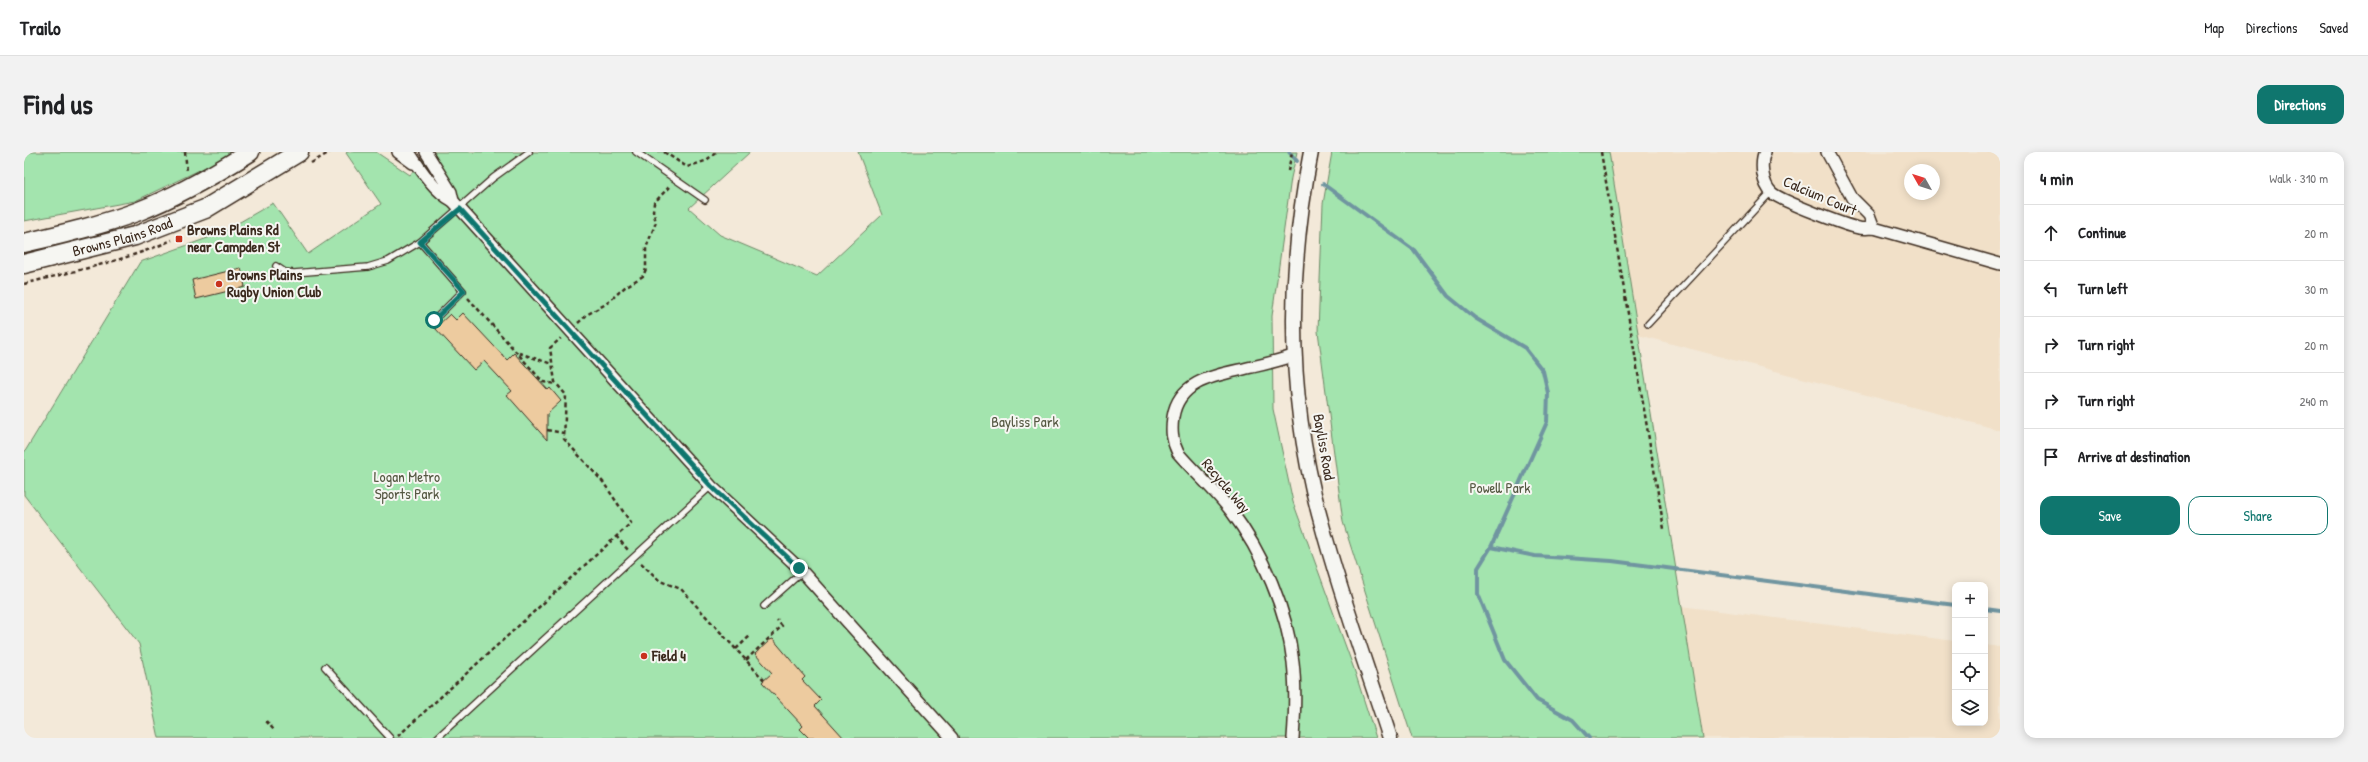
<!DOCTYPE html>
<html lang="en">
<head>
<meta charset="utf-8">
<style>
  :root { --surface:#fff; --page:#f2f2f2; --text:#202124; --muted:#757577; --line:#e0e0e0; --accent:#0f766e }
  body { margin:0; font-family:"Patrick Hand",sans-serif; background:var(--page); color:var(--text) }
  .controls { position:absolute; right:12px; bottom:12px; display:grid; overflow:hidden; border-radius:8px; box-shadow:0 2px 10px #0003 }
  .controls button { width:36px; height:36px; display:grid; place-items:center; padding:0; border:0; border-bottom:1px solid var(--line); background:var(--surface); color:var(--text); font:20px sans-serif }
  .compass { position:absolute; left:1880px; top:12px; width:36px; height:36px; border-radius:50%; background:var(--surface); box-shadow:0 2px 10px #0003; rotate:309deg }
  .stop { position:absolute; width:12px; height:12px; margin:-9px; border:3px solid #0f766e; border-radius:50%; background:#fff }
  .stop.end { background:#0f766e; border-color:#fff; box-shadow:0 1px 4px #0008 }
  .list { margin:0; padding:0; list-style:none }
  h2 { display:flex; justify-content:space-between; align-items:center; height:52px; margin:0; padding:0 16px; font-size:17px }
  h2 small { font-size:13px; font-weight:400; color:var(--muted) }
  .list li { display:grid; grid-template-columns:26px 1fr auto; gap:12px; align-items:center; box-sizing:border-box; height:56px; padding:0 16px; border-top:1px solid var(--line) }
  .list b { display:block; font-size:15px; white-space:nowrap }
  .list em { font-size:13px; font-style:normal; color:var(--muted) }
  .actions { display:flex; gap:8px; padding:12px 16px }
  .actions a { flex:1; padding:9px 0; border:1px solid var(--accent); border-radius:12px; text-align:center; font-size:14px; color:var(--accent) }
  .actions .main { background:var(--accent); color:#fff }
  .icon { flex:none; width:22px; height:22px; fill:none; stroke:currentColor; stroke-width:2; stroke-linecap:round; stroke-linejoin:round }
  .map { position:relative; flex:none; width:1976px; height:586px; overflow:hidden; border-radius:12px }
  header { display:flex; align-items:center; gap:24px; box-sizing:border-box; height:56px; padding:0 20px; background:var(--surface); border-bottom:1px solid var(--line) }
  header strong { font-size:19px }
  nav { display:flex; gap:22px; margin-inline-start:auto; font-size:14px }
  .intro { display:flex; align-items:center; justify-content:space-between; box-sizing:border-box; height:96px; padding:0 24px }
  h1 { margin:0; font-size:28px }
  .button { padding:10px 18px; border-radius:12px; background:var(--accent); color:#fff; font-size:14px; font-weight:700 }
  main { display:flex; gap:24px; padding:0 24px }
  aside { flex:1; background:var(--surface); border-radius:12px; box-shadow:0 2px 10px #0003 }
  .map>svg:first-child { display:block }
  .built { fill:#f1e0c8; fill-rule:evenodd }
  .green { fill:#a3e4ae; stroke:#6f8766 }
  .lines { fill:none; stroke-linecap:round; stroke-linejoin:round }
  .stream { stroke:#7095a0; stroke-width:4 }
  .building { fill:#edcb9f; stroke:#3b2a1e }
  .service-casing { stroke:#3b2a1e; stroke-width:8 }
  .minor-casing { stroke:#3b2a1e; stroke-width:14 }
  .tertiary-casing { stroke:#3b2a1e; stroke-width:17 }
  .primary-casing { stroke:#3b2a1e; stroke-width:21 }
  .path { stroke:#3b2a1e; stroke-width:2.5; stroke-dasharray:4 3; stroke-linecap:butt }
  .service { stroke:#f6f6f2; stroke-width:5.5 }
  .minor { stroke:#f6f6f2; stroke-width:11 }
  .tertiary { stroke:#f6f6f2; stroke-width:14 }
  .primary { stroke:#f6f6f2; stroke-width:18 }
  .route { stroke:#0f766e; stroke-width:5 }
  .poi-dot { fill:#c8321e; stroke:#f6f6f2; stroke-width:1.5 }
  .labels { text-anchor:middle; stroke-width:4; stroke-linejoin:round; paint-order:stroke }
  .street-label { font-size:15px; fill:#3b2a1e; stroke:#f6f6f2 }
  .poi-label { font-size:15px; font-weight:bold; fill:#3b2a1e; stroke:#f6f6f2; text-anchor:start }
  .park-label { font-size:15px; fill:#555842; stroke:#f6f6f2 }
</style>
</head>
<body>
<header>
<strong>Trailo</strong>
<nav><a>Map</a><a>Directions</a><a>Saved</a></nav>
</header>
<div class="intro"><h1>Find us</h1><a class="button">Directions</a></div>
<main>
<div class="map">
<svg width="1976" height="586" viewBox="0 0 1976 586">
  <rect width="100%" height="100%" fill="#f3e9d9"/>
  <filter id="ink" filterUnits="userSpaceOnUse"><feTurbulence type="fractalNoise" baseFrequency=".025" numOctaves="2"/><feDisplacementMap in="SourceGraphic" scale="8" xChannelSelector="R" yChannelSelector="G"/><feConvolveMatrix kernelMatrix="1 2 1 2 8 2 1 2 1" color-interpolation-filters="sRGB"/></filter>
  <g filter="url(#ink)">
    <!-- built -->
    <g class="built">
      <path d="M1585,0H1976V278L1614,183ZM1886,18H1910V42H1886Z"/>
      <path d="M1656,454L1931,489V571H1961V493L1976,495V586H1679Z"/>
    </g>
    <!-- green -->
    <g class="green">
      <path d="M0,0H207L188,12L111,49L0,69Z"/>
      <path d="M323,0H352L386,23L405,0H726L665,56L696,83L793,124L858,63L834,0H1273L1267,26L1248,164L1249,257L1269,350L1330,517L1352,586H135L115,492L0,343V301L116,110L195,82L249,51L284,102L357,52L322,1Z"/>
      <path d="M1308,0H1585L1679,586H1388L1319,370L1294,179L1299,52Z"/>
    </g>
    <g class="lines">
      <!-- stream -->
      <g class="stream">
        <path d="M1265,0L1273,9"/>
        <path d="M1299,32L1390,98L1424,144L1451,166L1501,196L1519,219L1524,241L1523,270L1467,395L1454,416V442L1481,508L1513,548L1549,568L1565,586"/>
        <path d="M1467,395L1511,404L1588,409L1931,453"/>
        <path d="M1961,457L1976,459"/>
      </g>
    </g>
    <!-- building -->
    <g class="building">
      <path d="M217,116L221,135L172,147L168,128Z"/>
      <path d="M439,161L483,208L490,201L524,238L526,236L537,249L523,262V288L483,243L488,239L460,209L450,218L411,176L426,162L432,168Z"/>
      <path d="M749,487L781,525L778,528L797,548L791,554L820,586H785L776,577L779,574L738,530L748,521L731,502L746,488Z"/>
    </g>
    <g class="lines">
      <!-- service casing -->
      <g class="service-casing">
        <g id="service">
          <path d="M612,0L681,48"/>
          <path d="M396,90L439,139L410,168"/>
          <path d="M252,114L261,120L270,121L344,115L364,109L396,90L469,26L505,0"/>
          <path d="M1624,172L1747,40"/>
          <path d="M740,454L778,420"/>
          <path d="M301,515L366,586"/>
          <path d="M413,586L687,334"/>
        </g>
      </g>
      <!-- minor casing -->
      <g class="minor-casing">
        <g id="minor">
          <path d="M374,0L389,11"/>
          <path d="M385,0C396,17 411,40 429,49L687,334L775,416L928,586"/>
          <path d="M402,0L427,40L429,49"/>
          <path d="M1741,0C1736,11 1738,32 1748,41C1758,49 1822,74 1835,76C1839,77 1845,76 1850,76L1976,112"/>
          <path d="M1803,0L1828,46L1845,63L1850,76"/>
          <path d="M1269,204C1256,208 1242,212 1228,215C1196,223 1155,226 1149,265C1147,279 1148,289 1154,301C1171,321 1191,338 1207,359C1239,401 1263,458 1269,510C1272,536 1271,560 1269,586"/>
        </g>
      </g>
      <!-- tertiary casing -->
      <g class="tertiary-casing">
        <path id="tertiary" d="M1287,0C1262,126 1263,249 1298,373C1317,445 1343,515 1366,586"/>
      </g>
      <!-- primary casing -->
      <g class="primary-casing">
        <g id="primary">
          <path d="M0,91C39,82 78,73 115,59C154,44 191,22 226,0"/>
          <path id="s1" d="M0,112L111,84L181,57L275,0"/>
        </g>
      </g>
      <!-- path -->
      <g class="path">
        <path d="M161,0L163,20"/>
        <path d="M640,0L663,15L681,9L693,0"/>
        <path d="M1577,0L1640,377"/>
        <path d="M287,11L306,0"/>
        <path d="M1264,19L1268,0"/>
        <path d="M0,132C49,119 102,109 148,88"/>
        <path d="M444,146L519,230L532,232"/>
        <path d="M554,171L564,162L582,152L601,135L619,124L622,117V96L632,70L629,59L630,51L645,35"/>
        <path d="M495,201L528,212"/>
        <path d="M523,278L540,281"/>
        <path d="M592,384L604,398"/>
        <path d="M617,411L636,429L657,437L740,528"/>
        <path d="M712,497L727,483"/>
        <path d="M722,508L758,474L753,468"/>
        <path d="M242,569L250,578"/>
        <path d="M374,584L607,371L579,330L540,287L542,243L531,230L526,196L537,186"/>
      </g>
      <!-- service -->
      <use href="#service" class="service"/>
      <!-- minor -->
      <use href="#minor" class="minor"/>
      <!-- tertiary -->
      <use href="#tertiary" class="tertiary"/>
      <!-- primary -->
      <use href="#primary" class="primary"/>
    </g>
  </g>
  <g class="lines" filter="url(#ink)">
    <!-- route -->
    <path class="route" d="M410,168L440,139L396,90L436,57L687,334L775,416"/>
  </g>
  <!-- markers -->
  <g class="poi-dot">
    <rect x="151" y="83" width="8" height="8" rx="2"/>
    <circle cx="195" cy="132" r="4"/>
    <circle cx="620" cy="504" r="4"/>
  </g>
  <g class="labels">
    <!-- street labels -->
    <g class="street-label">
      <text transform="translate(1796 44) rotate(23)" y="5">Calcium Court</text>
      <text dy="5" stroke="none"><textPath href="#s1" startOffset="102">Browns Plains Road</textPath></text>
      <text transform="translate(1300 295) rotate(80)" y="5">Bayliss Road</text>
      <text transform="translate(1202 334) rotate(50)" y="5">Recycle Way</text>
    </g>
    <!-- poi labels -->
    <g class="poi-label">
      <text x="163" y="83">Browns Plains Rd<tspan x="163" dy="17">near Campden St</tspan></text>
      <text x="203" y="128">Browns Plains<tspan x="203" dy="17">Rugby Union Club</tspan></text>
      <text x="628" y="509">Field 4</text>
    </g>
    <!-- park labels -->
    <g class="park-label">
      <text x="1001" y="275">Bayliss Park</text>
      <text x="383" y="330">Logan Metro<tspan x="383" dy="17">Sports Park</tspan></text>
      <text x="1476" y="341">Powell Park</text>
    </g>
  </g>
</svg>
<div class="controls">
<button>+</button>
<button>−</button>
<button><svg class="icon" aria-label="locate" viewBox="0 0 24 24"><circle cx="12" cy="12" r="6"/><path d="M12 2v4M12 18v4M2 12h4M18 12h4"/></svg></button>
<button><svg class="icon" aria-label="layers" viewBox="0 0 24 24"><path d="M12 4l9 5-9 5-9-5zM3 14l9 5 9-5"/></svg></button>
</div>
<svg class="compass" viewBox="-18 -18 36 36"><path d="M0-13l5 13h-10z" fill="#e53935"/><path d="M0 13l5-13h-10z" fill="#757577"/></svg>
<div class="stop" style="left:410px;top:168px"></div>
<div class="stop end" style="left:775px;top:416px"></div>
</div>
<aside>
<h2>4 min<small>Walk · 310 m</small></h2>
<ul class="list">
<li><svg class="icon" aria-label="ahead" viewBox="0 0 24 24"><path d="M12 20V5M6 11l6-6 6 6"/></svg><div><b>Continue</b></div><em>20 m</em></li>
<li><svg class="icon" aria-label="left" viewBox="0 0 24 24"><path d="M17 20v-9H6M10 6l-5 5 5 5"/></svg><div><b>Turn left</b></div><em>30 m</em></li>
<li><svg class="icon" aria-label="right" viewBox="0 0 24 24"><path d="M7 20v-9h11M14 6l5 5-5 5"/></svg><div><b>Turn right</b></div><em>20 m</em></li>
<li><svg class="icon" aria-label="right" viewBox="0 0 24 24"><path d="M7 20v-9h11M14 6l5 5-5 5"/></svg><div><b>Turn right</b></div><em>240 m</em></li>
<li><svg class="icon" aria-label="arrive" viewBox="0 0 24 24"><path d="M6 21V4h12l-3 4 3 4H6"/></svg><div><b>Arrive at destination</b></div></li>
</ul>
<div class="actions"><a class="main">Save</a><a>Share</a></div>
</aside>
</main>
</body>
</html>
